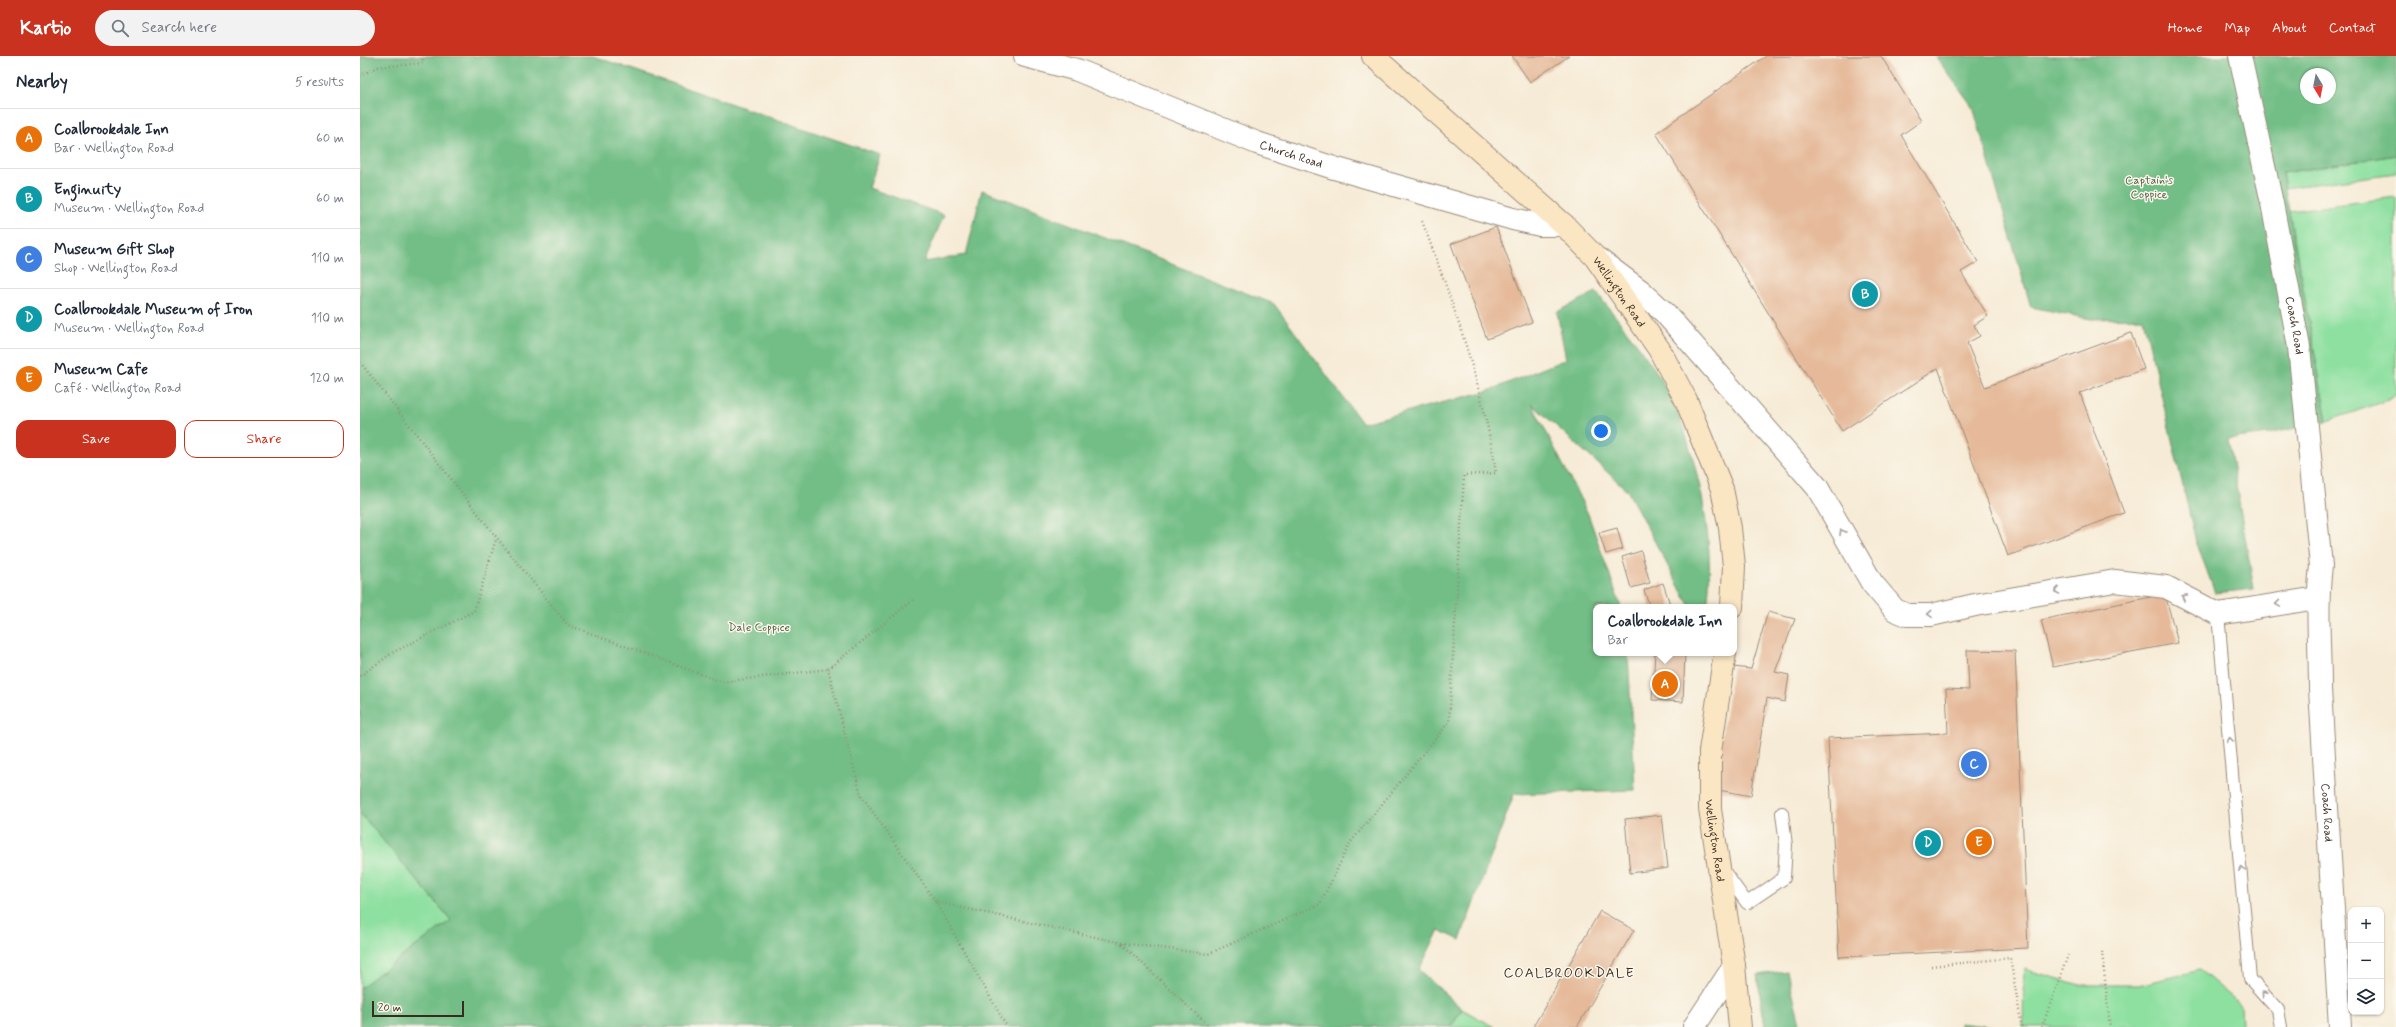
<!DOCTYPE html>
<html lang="en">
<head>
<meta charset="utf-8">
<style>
  :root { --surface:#fff; --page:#f2f2f3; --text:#1f2937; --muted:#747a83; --line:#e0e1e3; --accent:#c8321e }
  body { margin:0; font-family:Mynerve,sans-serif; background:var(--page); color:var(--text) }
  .controls { position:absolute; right:12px; bottom:12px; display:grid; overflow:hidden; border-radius:8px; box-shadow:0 1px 3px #0004 }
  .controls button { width:36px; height:36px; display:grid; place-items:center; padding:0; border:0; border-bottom:1px solid var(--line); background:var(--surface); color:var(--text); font:20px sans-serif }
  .compass { position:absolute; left:1940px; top:12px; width:36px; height:36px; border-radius:50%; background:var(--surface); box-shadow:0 1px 3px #0004; rotate:170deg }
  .scale { position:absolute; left:12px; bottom:10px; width:92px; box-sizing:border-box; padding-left:4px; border:2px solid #3b2a1e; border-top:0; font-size:11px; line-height:14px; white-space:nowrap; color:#3b2a1e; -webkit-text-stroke:3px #fbf7ec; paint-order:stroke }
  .you { position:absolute; left:1241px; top:375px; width:14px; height:14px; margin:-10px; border:3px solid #fff; border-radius:50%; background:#1a73e8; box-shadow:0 0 0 6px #1a73e833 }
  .badge { display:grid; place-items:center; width:26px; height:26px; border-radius:50%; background:var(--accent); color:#fff; font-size:13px; font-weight:700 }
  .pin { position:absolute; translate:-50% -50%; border:2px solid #fff; box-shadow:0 1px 4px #0006 }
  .popup { position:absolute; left:1233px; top:548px; width:144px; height:52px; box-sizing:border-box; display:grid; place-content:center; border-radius:8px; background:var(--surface); filter:drop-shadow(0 1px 3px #0005); font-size:13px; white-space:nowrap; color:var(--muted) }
  .popup b { font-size:15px; color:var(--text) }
  .popup::after { content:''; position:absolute; left:50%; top:100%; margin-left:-8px; border:8px solid transparent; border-top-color:var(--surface) }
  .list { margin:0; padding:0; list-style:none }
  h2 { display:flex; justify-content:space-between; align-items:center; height:52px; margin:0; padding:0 16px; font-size:17px }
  h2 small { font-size:13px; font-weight:400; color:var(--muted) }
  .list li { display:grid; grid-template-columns:26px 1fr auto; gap:12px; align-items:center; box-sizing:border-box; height:60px; padding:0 16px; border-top:1px solid var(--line) }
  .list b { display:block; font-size:15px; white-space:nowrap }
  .list p { margin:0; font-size:13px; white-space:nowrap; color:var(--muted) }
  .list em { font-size:13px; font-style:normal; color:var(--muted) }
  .actions { display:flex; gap:8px; padding:12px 16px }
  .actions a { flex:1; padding:9px 0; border:1px solid var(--accent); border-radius:12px; text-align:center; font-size:14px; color:var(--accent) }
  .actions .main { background:var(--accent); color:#fff }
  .icon { flex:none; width:22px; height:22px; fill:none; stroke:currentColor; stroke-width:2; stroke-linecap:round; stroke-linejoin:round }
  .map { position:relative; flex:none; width:2036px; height:971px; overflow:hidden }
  header { display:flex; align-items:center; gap:24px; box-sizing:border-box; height:56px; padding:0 20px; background:var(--accent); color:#fff }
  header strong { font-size:19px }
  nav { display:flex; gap:22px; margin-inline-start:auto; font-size:14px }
  .search { width:280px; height:36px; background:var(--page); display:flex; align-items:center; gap:10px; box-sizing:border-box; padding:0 14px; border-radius:22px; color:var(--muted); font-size:15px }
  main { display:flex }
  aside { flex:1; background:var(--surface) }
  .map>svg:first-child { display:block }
  .green { fill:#8ee0a0; stroke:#64855f }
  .forest { fill:#72be86; stroke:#567452; fill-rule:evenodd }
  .building { fill:#e5b999 }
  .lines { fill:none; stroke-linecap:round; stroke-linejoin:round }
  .lane-casing { stroke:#988a7a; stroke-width:14 }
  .street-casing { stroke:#988a7a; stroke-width:24 }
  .secondary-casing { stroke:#988a7a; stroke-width:24 }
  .path { stroke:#988a7a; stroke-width:2.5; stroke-dasharray:1 3; stroke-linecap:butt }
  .lane { stroke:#fff; stroke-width:12 }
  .street { stroke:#fff; stroke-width:22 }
  .secondary { stroke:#fbe6c4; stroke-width:22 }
  .oneway { stroke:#a79f9a }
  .labels { text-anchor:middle; stroke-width:3; stroke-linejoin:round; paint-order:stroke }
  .street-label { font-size:12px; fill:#3b2a1e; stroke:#fbf7ec }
  .park-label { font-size:12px; fill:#50583e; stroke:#fbf7ec }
  .quarter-label { font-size:14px; letter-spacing:1px; fill:#3b2a1e; stroke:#fbf7ec }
</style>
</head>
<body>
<header>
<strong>Kartio</strong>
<div class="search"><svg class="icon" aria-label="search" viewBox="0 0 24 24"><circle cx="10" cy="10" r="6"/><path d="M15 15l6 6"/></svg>Search here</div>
<nav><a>Home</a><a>Map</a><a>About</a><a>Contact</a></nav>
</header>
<main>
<aside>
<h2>Nearby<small>5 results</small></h2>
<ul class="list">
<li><span class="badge" style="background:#e8710a">A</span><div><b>Coalbrookdale Inn</b><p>Bar · Wellington Road</p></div><em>60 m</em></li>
<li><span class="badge" style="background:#0f9aa8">B</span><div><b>Enginuity</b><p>Museum · Wellington Road</p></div><em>60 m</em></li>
<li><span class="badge" style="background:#3f7fe0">C</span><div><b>Museum Gift Shop</b><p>Shop · Wellington Road</p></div><em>110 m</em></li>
<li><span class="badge" style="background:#0f9aa8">D</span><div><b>Coalbrookdale Museum of Iron</b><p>Museum · Wellington Road</p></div><em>110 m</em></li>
<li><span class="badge" style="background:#e8710a">E</span><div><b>Museum Cafe</b><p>Café · Wellington Road</p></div><em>120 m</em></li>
</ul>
<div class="actions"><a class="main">Save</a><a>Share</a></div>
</aside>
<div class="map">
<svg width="2036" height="971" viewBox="0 0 2036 971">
  <rect width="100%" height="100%" fill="#fbf7ec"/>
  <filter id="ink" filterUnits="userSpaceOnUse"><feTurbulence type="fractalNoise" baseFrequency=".025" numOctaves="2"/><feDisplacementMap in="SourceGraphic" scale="8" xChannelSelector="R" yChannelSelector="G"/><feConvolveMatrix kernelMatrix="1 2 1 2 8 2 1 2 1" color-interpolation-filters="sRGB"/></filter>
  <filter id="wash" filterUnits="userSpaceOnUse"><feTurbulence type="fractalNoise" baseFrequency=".012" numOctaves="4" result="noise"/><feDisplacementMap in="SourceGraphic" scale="16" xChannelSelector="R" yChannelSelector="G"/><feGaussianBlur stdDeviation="0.9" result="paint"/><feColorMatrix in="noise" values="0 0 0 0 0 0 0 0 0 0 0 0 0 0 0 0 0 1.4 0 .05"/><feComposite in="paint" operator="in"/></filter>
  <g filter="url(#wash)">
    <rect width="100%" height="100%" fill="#f6ebd6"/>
    <!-- green -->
    <g class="green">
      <path d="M2036,99V117L1925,132L1922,117Z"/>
      <path d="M2036,141V339L2026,345L1967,365L1929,155Z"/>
      <path d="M0,757L91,864L0,932Z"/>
      <path d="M1664,913L1720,929H1779L1840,914L1881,949L1882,971H1663Z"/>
      <path d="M1102,953L1134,971H1091Z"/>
    </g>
    <!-- forest -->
    <g class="forest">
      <path d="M0,0H233L520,99L509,132L584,159L564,206L606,199L622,134L914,248L1002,367L1128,335L1206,303L1197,256L1236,236C1258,264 1289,301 1306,332C1336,390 1357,486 1347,551H1330L1267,434L1172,348L1228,458L1261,551H1236V597H1268L1275,734L1154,738L1100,884L1079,874L1059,914L1102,953L1091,971H0V932L91,864L0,757Z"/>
      <path d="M1575,0H2036V99L1922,117L1967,365L1909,378L1868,383L1894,533L1855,537L1836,485L1783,262L1731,263L1671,251L1613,51ZM1946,18H1970V42H1946Z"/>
      <path d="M1427,915L1440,967L1444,971H1405L1397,919Z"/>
      <path d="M1600,967L1632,971H1600Z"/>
    </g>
    <g id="blocks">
      <!-- building -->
      <g class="building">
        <path d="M1152,0H1209L1170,26Z"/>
        <path d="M1406,0H1521L1561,65L1541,79L1618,206L1601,216L1628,260L1614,269L1620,280L1607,287L1625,331L1771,277L1784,313L1720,337L1764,457L1648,500L1578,312L1482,375L1296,77Z"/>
        <path d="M1136,171L1172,266L1127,283L1091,188Z"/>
        <path d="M1257,472L1263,493L1246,498L1239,477Z"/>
        <path d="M1281,495L1290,527L1271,532L1262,501Z"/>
        <path d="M1303,527L1311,551H1290L1284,534Z"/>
        <path d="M1805,538L1818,587L1693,611L1681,564Z"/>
        <path d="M1408,556L1435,563L1415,616L1429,619L1425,646L1407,642L1391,740L1353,733L1373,611L1391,613Z"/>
        <path d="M1607,594L1655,595L1668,892L1479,901L1468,682L1588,677L1586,633L1609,634Z"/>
        <path d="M1295,597H1325L1323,646L1292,644Z"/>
        <path d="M1302,759L1308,812L1270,817L1265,763Z"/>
        <path d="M1240,855L1274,874L1217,971H1173Z"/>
      </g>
    </g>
  </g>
  <g filter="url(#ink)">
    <use href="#blocks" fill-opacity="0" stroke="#988a7a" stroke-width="1"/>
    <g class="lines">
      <!-- lane casing -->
      <g class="lane-casing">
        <g id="lane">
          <path d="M1858,558L1890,923L1918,954L1921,971"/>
          <path d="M1363,814L1387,847L1424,822L1426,789L1422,757"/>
        </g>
      </g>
      <!-- street casing -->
      <g class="street-casing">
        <g id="street">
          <path id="s1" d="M665,0L717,14L897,87L974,112L1153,163L1180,169H1204"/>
          <path id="s2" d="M1880,0L1912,147L1939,291L1961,510C1956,551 1960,592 1960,633L1980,971"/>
          <path d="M1238,203L1281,235L1305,257L1457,431L1512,527L1535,554L1547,559H1571L1615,549L1755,525L1806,531L1858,558L1957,542"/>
          <path d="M1334,971L1374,910"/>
        </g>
      </g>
      <!-- secondary casing -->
      <g class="secondary-casing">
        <g id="secondary">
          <path id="s3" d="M1013,0L1204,169L1235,201L1299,293L1326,344L1362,433L1370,472L1374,510L1372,551"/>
          <path id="s4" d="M1365,597L1350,695V753L1374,910L1380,971"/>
        </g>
      </g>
      <!-- path -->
      <g class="path">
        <path d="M0,20L18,11L63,7V0"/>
        <path d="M0,306L137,482L208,569L362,626L468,613"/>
        <path d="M553,544L468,613L501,739L576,846L762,887L848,898L960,848L990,787L1089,666L1104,419L1136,417C1123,330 1093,247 1062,165"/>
        <path d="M0,620L32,597L114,555L136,483"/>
        <path d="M576,846L647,971"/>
        <path d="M762,888L850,971"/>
        <path d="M1742,896L1750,971"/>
        <path d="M1571,910L1650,902L1662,971"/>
        <path d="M1682,971L1708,899"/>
      </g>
      <!-- lane -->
      <use href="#lane" class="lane"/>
      <!-- street -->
      <use href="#street" class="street"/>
      <!-- secondary -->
      <use href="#secondary" class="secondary"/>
    </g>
    <!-- one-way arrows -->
    <defs><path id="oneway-chevron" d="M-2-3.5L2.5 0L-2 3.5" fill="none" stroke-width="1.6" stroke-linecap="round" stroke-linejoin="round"/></defs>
    <g class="oneway">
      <use href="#oneway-chevron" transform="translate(1482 476) rotate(-120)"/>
      <use href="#oneway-chevron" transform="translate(1697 535) rotate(170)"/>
      <use href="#oneway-chevron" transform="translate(1824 541) rotate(-152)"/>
      <use href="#oneway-chevron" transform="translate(1918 548) rotate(171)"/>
      <use href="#oneway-chevron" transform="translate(1570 558) rotate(176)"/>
      <use href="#oneway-chevron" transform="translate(1870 684) rotate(-95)"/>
      <use href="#oneway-chevron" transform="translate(1882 813) rotate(-94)"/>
      <use href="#oneway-chevron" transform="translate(1904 938) rotate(-132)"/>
    </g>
  </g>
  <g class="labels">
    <!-- street labels -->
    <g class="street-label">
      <text dy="4" stroke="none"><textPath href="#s1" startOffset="284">Church Road</textPath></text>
      <text dy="4" stroke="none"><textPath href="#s3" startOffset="342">Wellington Road</textPath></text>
      <text dy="4" stroke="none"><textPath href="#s2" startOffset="275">Coach Road</textPath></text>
      <text dy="4" stroke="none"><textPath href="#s2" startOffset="764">Coach Road</textPath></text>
      <text dy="4" stroke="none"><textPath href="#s4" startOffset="189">Wellington Road</textPath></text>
    </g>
    <!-- park labels -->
    <g class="park-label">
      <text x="1789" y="128">Captain's<tspan x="1789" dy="14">Coppice</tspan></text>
      <text x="399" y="575">Dale Coppice</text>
    </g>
    <!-- quarter labels -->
    <g class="quarter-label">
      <text x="1209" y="921">COALBROOKDALE</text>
    </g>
  </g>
</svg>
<div class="controls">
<button>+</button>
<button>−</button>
<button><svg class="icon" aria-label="layers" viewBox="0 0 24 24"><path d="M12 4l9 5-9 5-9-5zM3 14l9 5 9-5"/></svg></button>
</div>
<svg class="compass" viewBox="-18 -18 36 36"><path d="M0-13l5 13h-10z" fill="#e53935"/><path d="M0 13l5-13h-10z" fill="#747a83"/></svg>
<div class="scale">20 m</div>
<div class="you"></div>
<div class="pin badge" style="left:1305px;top:628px;background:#e8710a">A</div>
<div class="popup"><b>Coalbrookdale Inn</b>Bar</div>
<div class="pin badge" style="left:1505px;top:238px;background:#0f9aa8">B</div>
<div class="pin badge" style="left:1614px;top:708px;background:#3f7fe0">C</div>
<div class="pin badge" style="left:1568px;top:787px;background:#0f9aa8">D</div>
<div class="pin badge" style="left:1619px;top:786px;background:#e8710a">E</div>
</div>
</main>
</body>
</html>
